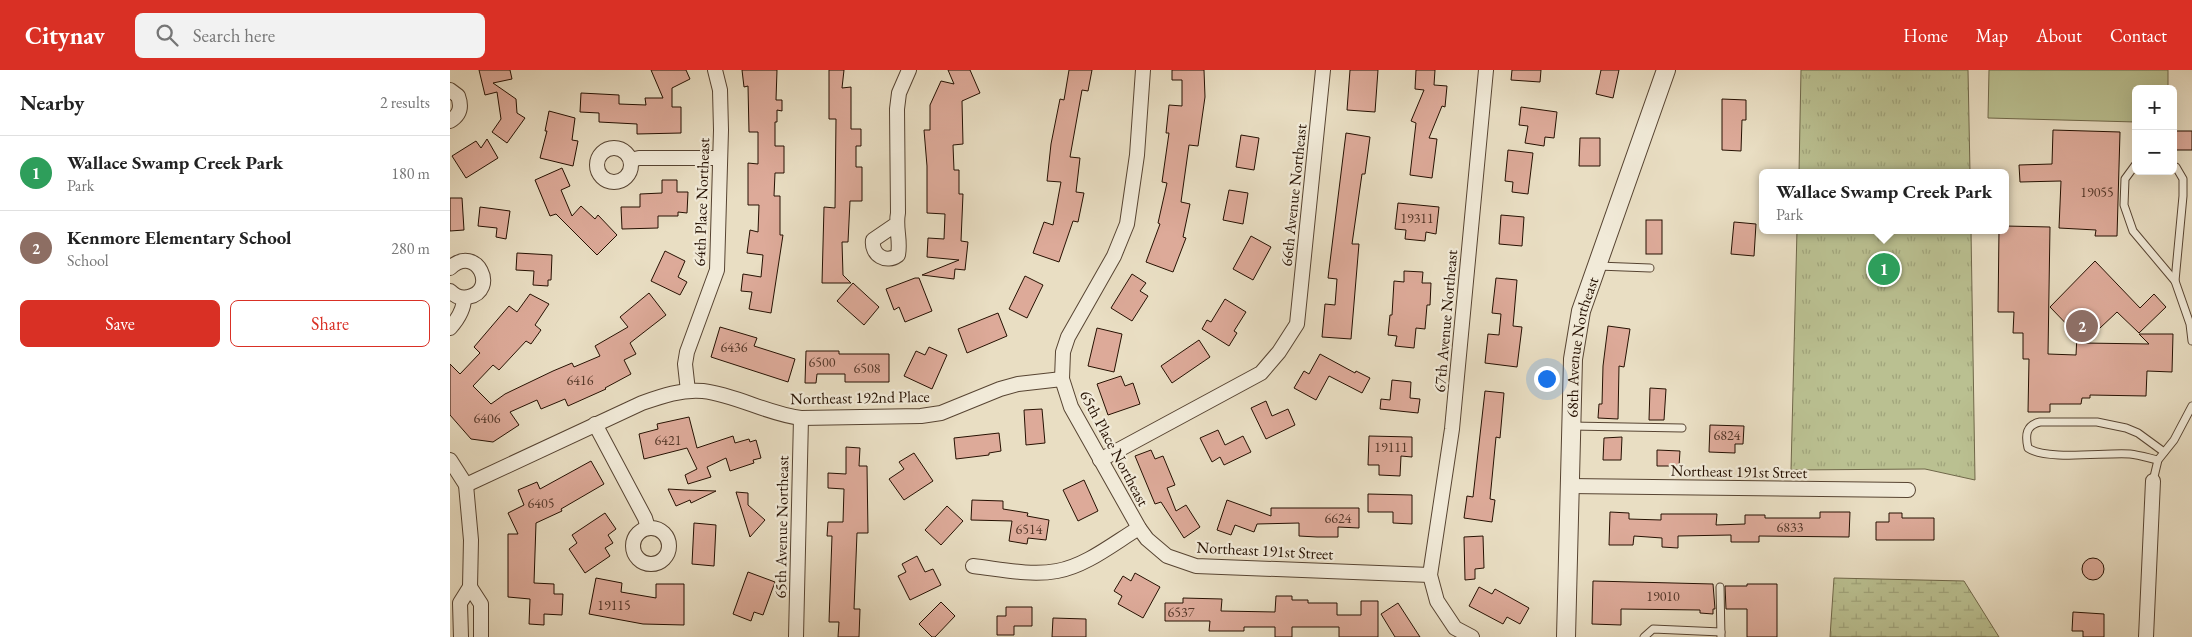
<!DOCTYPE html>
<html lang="en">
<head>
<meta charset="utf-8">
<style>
  :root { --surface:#fff; --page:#f2f2f2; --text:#222; --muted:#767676; --line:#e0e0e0; --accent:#d93025 }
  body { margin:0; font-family:"EB Garamond",serif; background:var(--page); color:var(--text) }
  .controls { position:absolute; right:15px; top:15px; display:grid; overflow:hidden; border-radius:8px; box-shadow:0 5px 20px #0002 }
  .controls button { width:45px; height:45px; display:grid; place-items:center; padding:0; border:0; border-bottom:1px solid var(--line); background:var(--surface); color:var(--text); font:25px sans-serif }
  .you { position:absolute; left:1096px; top:308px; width:18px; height:18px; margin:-12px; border:4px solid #fff; border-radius:50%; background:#1a73e8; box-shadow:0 0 0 8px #1a73e833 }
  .badge { display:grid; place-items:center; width:32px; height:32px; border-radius:50%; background:var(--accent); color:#fff; font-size:16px; font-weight:700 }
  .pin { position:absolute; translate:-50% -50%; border:2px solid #fff; box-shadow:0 1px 5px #0006 }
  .popup { position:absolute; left:1309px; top:99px; width:250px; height:65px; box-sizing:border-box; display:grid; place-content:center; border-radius:8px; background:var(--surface); filter:drop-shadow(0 1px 4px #0005); font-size:16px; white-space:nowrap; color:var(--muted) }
  .popup b { font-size:19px; color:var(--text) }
  .popup::after { content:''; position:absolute; left:50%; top:100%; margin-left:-10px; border:10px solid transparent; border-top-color:var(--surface) }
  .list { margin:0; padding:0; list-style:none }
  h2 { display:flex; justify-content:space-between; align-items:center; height:65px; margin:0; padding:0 20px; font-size:21px }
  h2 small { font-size:16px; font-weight:400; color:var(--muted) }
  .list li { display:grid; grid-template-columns:32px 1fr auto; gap:15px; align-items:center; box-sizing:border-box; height:75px; padding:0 20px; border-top:1px solid var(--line) }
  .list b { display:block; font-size:19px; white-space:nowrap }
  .list p { margin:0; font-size:16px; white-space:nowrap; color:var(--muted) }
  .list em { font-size:16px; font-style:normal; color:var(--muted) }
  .actions { display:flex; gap:10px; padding:15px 20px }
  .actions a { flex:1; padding:11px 0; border:1px solid var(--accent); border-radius:8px; text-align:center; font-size:18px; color:var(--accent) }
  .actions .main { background:var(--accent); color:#fff }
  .icon { flex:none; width:28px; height:28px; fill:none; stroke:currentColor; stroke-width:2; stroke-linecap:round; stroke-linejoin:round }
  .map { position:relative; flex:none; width:1742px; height:567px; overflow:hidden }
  header { display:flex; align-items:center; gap:30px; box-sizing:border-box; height:70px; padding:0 25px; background:var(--accent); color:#fff }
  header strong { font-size:24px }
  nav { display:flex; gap:28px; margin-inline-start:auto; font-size:18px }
  .search { width:350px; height:45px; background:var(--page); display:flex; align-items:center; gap:12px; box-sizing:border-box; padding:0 18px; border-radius:8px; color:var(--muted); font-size:19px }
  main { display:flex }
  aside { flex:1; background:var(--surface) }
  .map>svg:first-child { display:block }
  .wetland { fill:url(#wetland-marsh); stroke:#70684a }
  .park { fill:url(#park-tufts); stroke:#70684a }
  .garden { fill:#bac091; stroke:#70684a }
  .building { fill:#da9; stroke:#261102 }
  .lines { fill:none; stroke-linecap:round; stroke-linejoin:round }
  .service-casing { stroke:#574432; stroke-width:9 }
  .minor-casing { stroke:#574432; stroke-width:16 }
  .tertiary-casing { stroke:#574432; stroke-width:20 }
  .service { stroke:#f1ead8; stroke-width:7 }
  .minor { stroke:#f1ead8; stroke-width:14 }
  .tertiary { stroke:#f1ead8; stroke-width:18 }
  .labels { text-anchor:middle; stroke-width:4.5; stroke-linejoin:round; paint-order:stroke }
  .number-label { font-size:14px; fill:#543728 }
  .street-label { font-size:16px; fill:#261102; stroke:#f1ead8 }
</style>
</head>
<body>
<header>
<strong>Citynav</strong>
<div class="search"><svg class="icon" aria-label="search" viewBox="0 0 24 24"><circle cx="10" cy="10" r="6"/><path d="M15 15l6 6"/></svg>Search here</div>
<nav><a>Home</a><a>Map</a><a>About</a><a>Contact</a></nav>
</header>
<main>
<aside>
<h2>Nearby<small>2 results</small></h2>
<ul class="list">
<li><span class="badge" style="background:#2e9e5b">1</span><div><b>Wallace Swamp Creek Park</b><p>Park</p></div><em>180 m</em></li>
<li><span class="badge" style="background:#8d6e63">2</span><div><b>Kenmore Elementary School</b><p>School</p></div><em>280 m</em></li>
</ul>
<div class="actions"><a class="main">Save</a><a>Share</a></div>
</aside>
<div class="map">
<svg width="1742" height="567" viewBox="0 0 1742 567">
  <defs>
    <pattern id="wetland-marsh" width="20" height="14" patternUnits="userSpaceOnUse" patternTransform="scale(1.25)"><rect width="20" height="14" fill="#bac091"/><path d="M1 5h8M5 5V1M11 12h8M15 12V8" fill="none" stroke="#a0a47b"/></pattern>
    <pattern id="park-tufts" width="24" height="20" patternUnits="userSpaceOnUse" patternTransform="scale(1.25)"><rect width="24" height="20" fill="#bac091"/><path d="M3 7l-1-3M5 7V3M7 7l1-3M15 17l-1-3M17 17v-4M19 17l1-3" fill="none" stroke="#a0a47b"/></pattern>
  </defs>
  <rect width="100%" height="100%" fill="#e9dec3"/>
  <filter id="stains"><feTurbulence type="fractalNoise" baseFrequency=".004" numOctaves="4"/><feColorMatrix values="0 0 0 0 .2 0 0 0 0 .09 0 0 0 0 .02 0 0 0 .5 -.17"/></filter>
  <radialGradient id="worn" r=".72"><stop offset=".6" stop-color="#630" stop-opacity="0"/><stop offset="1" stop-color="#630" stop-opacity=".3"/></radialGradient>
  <!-- wetland -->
  <path class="wetland" d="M1384,508L1514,511L1549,567H1380Z"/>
  <!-- park -->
  <g class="park">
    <path d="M1351,0H1518L1520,103H1349Z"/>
    <path d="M1347,160H1521L1525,410L1475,399L1341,400Z"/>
  </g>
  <!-- garden -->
  <path class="garden" d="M1539,0H1718V19H1686V52L1538,48Z"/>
  <!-- building -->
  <g class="building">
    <path d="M29,0H60L62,9L43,13L66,29L67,43L75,48L57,73L42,62L51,49L47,22L35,25Z"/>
    <path d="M201,0H236L240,9L222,18V37H231V63L187,64V54L149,52V43L130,42L131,23L169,25V34L196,35L195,28H213Z"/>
    <path d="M292,0H327L326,30H332V41L327,40V52H325V76H334V103H325L324,126H330V165H333L321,243L299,239L302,222L291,221L293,204L311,207L313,185L297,183L300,160L308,162L309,135H298V93L308,94V62H299L298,16L294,17Z"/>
    <path d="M379,0H394L392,18L401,17V59H411V76H406V97H412V131H400L398,172H392L393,205L401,213H372L374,137L385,138L386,49H379Z"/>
    <path d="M498,0H520L530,23L512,31L513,74L503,75L504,100H509V124H513L511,171L518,172L515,200L505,199L504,209L472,205L509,190L477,187L478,168L494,169L495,144L477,143V96L474,60H480V35L491,11L504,14Z"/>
    <path d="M619,0H642L638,21L632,20L620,87L630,88L626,122L634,123L628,152L623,151L609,192L583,183L594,152L603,155L611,112L597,111L601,74L610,29L614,30Z"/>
    <path d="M722,0H754L755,27L748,76L739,75L731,132L740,134L733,167L736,168L723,202L696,192L710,154L708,153L717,113L712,112L719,63H716L719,35L732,36V10H722Z"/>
    <path d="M900,0H928L925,42L897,40Z"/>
    <path d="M966,0H985L984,15L997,16L995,37L992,36L979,68L987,69L982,108L960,105L966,53L961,51L974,20L965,19Z"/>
    <path d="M1062,0H1091L1090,12L1061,10Z"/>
    <path d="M1151,0H1169L1163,28L1146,24Z"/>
    <path d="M1272,29L1296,30V50H1292L1291,81L1272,80Z"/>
    <path d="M1071,37L1107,42L1104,68L1095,67L1094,76L1075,73L1078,56L1069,55Z"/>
    <path d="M99,41L125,48L122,70L128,71L123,96L90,88L97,61H95Z"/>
    <path d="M1603,60L1670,62L1667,166H1645L1646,160L1609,158L1611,111L1570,112L1569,95L1602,94Z"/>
    <rect x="1723" y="61" width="19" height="19"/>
    <path d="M896,63L920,67L915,104H912L902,174H909L901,269L872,267L875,234L885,235L887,209L878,208Z"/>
    <path d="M791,65L809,68L804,100L786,97Z"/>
    <path d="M1130,68H1150V96H1129Z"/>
    <path d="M37,69L48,88L16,108L2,86L26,71L31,78Z"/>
    <path d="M1058,80L1083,83L1078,124L1062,122L1063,112L1055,111Z"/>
    <path d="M112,98L120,116L111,120L122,146L131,136L145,149L148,145L167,165L147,185L106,144L100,146L85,110Z"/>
    <path d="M212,110H227V122H238L237,143L228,142V146H208V158L172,159L171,137H190V124L212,123Z"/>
    <path d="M779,120L798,123L793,154L773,150Z"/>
    <path d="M0,128H12L14,160L0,161Z"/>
    <path d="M948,133L989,137L986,164L976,162L975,171L955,169L956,160L945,159Z"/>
    <path d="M30,137L60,141L56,169L46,167L47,158L28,156Z"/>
    <path d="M1051,145L1074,147L1072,176L1049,174Z"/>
    <rect x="1196" y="150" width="16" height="34"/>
    <path d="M1284,152L1306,154L1304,186L1281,184Z"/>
    <path d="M1555,156L1600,157L1598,284L1626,285L1627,265L1600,237L1645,191L1690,238L1704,224L1716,237L1689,263L1667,242L1634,273L1699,274L1689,264H1723L1722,302L1697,301L1696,326L1640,325V328H1632L1631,334H1600V342H1578L1579,289H1573V263H1563L1564,242H1548L1549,160H1555Z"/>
    <path d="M801,166L821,177L803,210L783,199Z"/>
    <path d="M215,181L235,191L228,207L237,212L230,225L201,211Z"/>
    <path d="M67,183L102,185L101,210H98V216L83,215L84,201L66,200Z"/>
    <path d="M954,201L973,202L972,213H981L980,235H977L975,259L966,258L964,278L945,276L947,266L938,265L940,245H942L944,211L954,212Z"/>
    <path d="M682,204L696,213L690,221L698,226L682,251L661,238Z"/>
    <path d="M575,206L593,215L577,248L559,239Z"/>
    <path d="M465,208H469L482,241L455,252L449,237L444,240L436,219Z"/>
    <path d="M1046,208L1067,210L1063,256L1072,257L1067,297L1035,293L1038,264L1049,265L1051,244L1042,243Z"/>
    <path d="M403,213L429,237L414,255L387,231Z"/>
    <path d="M199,223L216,245L180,273L186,284L174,290L181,304L155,318L156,319L118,336L115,329L91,339L87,330L60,342L69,355L43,372L21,369L0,345V294L10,304L30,283L24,277L59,236L67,242L80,224L99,234L85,255L91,260L81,274L76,271L49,300L43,295L23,316L41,334L55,324L103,301L122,293L124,297L150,286L145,276L178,257L170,247Z"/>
    <path d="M775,229L796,242L784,261L787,263L779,276L752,259L757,250L761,252Z"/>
    <path d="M548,243L557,266L517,283L508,259Z"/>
    <path d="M1158,256L1180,259L1174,297L1169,296L1168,349L1148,348L1149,334H1152L1153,296Z"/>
    <path d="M270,257L307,268L304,276L345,289L338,312L261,287Z"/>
    <path d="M647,258L672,264L664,302L638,296Z"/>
    <path d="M749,270L760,287L722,313L711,296Z"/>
    <path d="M479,277L497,285L482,319L454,306L466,281L475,285Z"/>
    <path d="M356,281H389V284H439V312H395V304H367L366,313H355Z"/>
    <path d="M870,284L905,303L906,301L920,308L912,323L879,306L866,330L844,318L854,301L859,304Z"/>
    <path d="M671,306L675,316L683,313L690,334L658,345L647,314Z"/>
    <path d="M942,310L961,312L960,328L970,329L968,343L930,339L931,329L940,330Z"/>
    <path d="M1200,318L1216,319L1214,350H1199Z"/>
    <path d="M1035,321L1054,323L1050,368L1046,367L1040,429L1045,430L1042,452L1014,448L1017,426L1023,427Z"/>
    <path d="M816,331L822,346L838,339L845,355L816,369L801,338Z"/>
    <path d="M592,339L595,373L576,375L574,340Z"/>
    <path d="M239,347L247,378L283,366L285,373L299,369L300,372L306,370L311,388L303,390L304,393L280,401L276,388L257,397L261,407L238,414L235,405L247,399L237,378L194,389L189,364L208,359L207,354Z"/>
    <path d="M1260,355L1294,356L1293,374H1285V383L1259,382Z"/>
    <path d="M768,360L775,375L793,366L801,382L774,395L770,387L762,392L750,368Z"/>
    <path d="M549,363L551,381L539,383V385L506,389L504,368Z"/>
    <path d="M919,366L962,367V387L951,386L950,406L929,405V395H918Z"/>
    <path d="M1172,367L1171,390H1153L1154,368Z"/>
    <path d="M396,377L410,378L409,396H417L418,463H407L404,539H410L409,567H388L389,552H379L382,466H377L378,452H393L394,419L378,418V403L396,404Z"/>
    <path d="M701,380L705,389L713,386L725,415L717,418L726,441L736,435L750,457L734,468L711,432L705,434L685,386Z"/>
    <path d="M1207,380L1230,381L1229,396H1207Z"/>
    <path d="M464,383L483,411L454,430L439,409L454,399L449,392Z"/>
    <path d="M141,391L154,414L111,439L112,441L86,453L84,513L104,514V524H113L112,545L94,544V555L79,554L80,529L58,527V464H68L58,443L74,435L68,420L87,412L90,419Z"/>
    <path d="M634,410L648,441L628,451L613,420Z"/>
    <path d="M218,419L235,420L266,421L241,433L240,430L226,436Z"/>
    <path d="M286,422L298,423V435L315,450L300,467Z"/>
    <path d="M918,424L962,425V454L943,453V442H918Z"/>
    <path d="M522,430L553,431V439L578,443L577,446L599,450L596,470L578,468L577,474L559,471L562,451L521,450Z"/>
    <path d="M777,430L821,446V438H909V458L888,457V467H867L849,466V453L807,454L804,462L785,455L781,465L767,460Z"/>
    <path d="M497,436L513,451L491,475L475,460Z"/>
    <path d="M1160,442L1179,443V449L1211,450V444H1267L1266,455L1295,454V445H1315V448H1370V442H1400L1399,467L1309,466V472H1281V465L1228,466V478L1212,477V468L1184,466L1183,475H1159Z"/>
    <path d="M155,443L166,459L158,465L163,473L155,478L160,486L135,503L119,479L127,473L122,465Z"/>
    <path d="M1439,443H1452V448H1484V470H1426V452H1439Z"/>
    <path d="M244,453L266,455L264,496L242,494Z"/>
    <path d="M1033,466L1034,498L1025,499V509L1015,510L1014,467Z"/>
    <path d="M467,486L475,502L483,499L491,515L460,530L448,506L456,502L452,494Z"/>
    <circle cx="1643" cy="499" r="11"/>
    <path d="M298,502L325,512L313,545L304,542L301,551L283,544Z"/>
    <path d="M685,503L710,517L693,548L668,534L672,526L664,521L673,506L681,511Z"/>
    <path d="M146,508L172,513L171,522L206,528V514H234V555L193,554L139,544Z"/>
    <path d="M1143,511L1263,514L1265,539H1263V544L1250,543V540L1171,539V555L1142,554Z"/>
    <path d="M1297,514H1327V567H1297V539H1276L1275,516H1297Z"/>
    <path d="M1029,517L1042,524L1045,519L1079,538L1070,554L1057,547L1053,554L1019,536Z"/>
    <path d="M826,526H842V530H858V533H887V545H911V531H928V567H889V557H842V567H825V557H794V561H759L760,551H715V533H733V528L772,529L771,541L825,542Z"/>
    <path d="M491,532L505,546L485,567H482L469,554Z"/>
    <path d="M948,533L970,567H945L931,544Z"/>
    <path d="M556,537H582V556H564V565H547V546H556Z"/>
    <path d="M1623,542L1654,544V567H1633V561H1622Z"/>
    <path d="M603,548L636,549V567H602Z"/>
  </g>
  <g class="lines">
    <!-- service casing -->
    <g class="service-casing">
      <g id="service">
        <path d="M1686,94L1675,109L1674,135L1683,161L1725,211L1740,254L1742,271"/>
        <path d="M1723,96L1726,97L1733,109V126L1725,211"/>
        <path d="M1148,196L1200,198"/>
        <path d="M1121,356L1232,358"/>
        <path d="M1708,390C1699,388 1689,385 1680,384C1656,382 1597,391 1578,378C1575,365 1576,355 1590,352H1647L1676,358L1688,363L1714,382"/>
        <path d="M1703,411L1708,390L1724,370L1742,336"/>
        <path d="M1270,517L1271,567"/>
        <path d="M1194,567L1203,559L1271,562"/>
      </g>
    </g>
    <!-- minor casing -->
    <g class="minor-casing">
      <g id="minor">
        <path d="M693,0L687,85L677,154L664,186L618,267L613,282L612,309L621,337L689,458L697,469L717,486L746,496L980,505"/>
        <path d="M0,20L8,26C12,37 10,45 0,51"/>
        <circle cx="164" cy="95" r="17"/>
        <path d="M181,90L189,88H270"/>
        <path d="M445,155L423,170C421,185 436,194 448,185C451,170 445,158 448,143L447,39L449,23L459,0"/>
        <path d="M0,198C27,173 49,221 18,227C11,229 5,226 0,221"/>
        <path d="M0,258C8,249 14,240 14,228"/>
        <path d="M238,321L235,294L237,282L267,200L271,60L270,20L265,0"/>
        <path d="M145,354L195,448L198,458"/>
        <path d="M0,390L16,415L21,470L20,517"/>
        <path d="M650,390L811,303L829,282L847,254L873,0"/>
        <path d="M16,415L192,333C212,326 232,319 253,321C287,325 317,344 351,348L471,346L491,343L550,319L568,314L612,309"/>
        <path d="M1119,416L1458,420"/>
        <circle cx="201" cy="476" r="18"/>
        <path d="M523,496C550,499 580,506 607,501C636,496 664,473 689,458"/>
        <path d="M11,567L10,533L20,517L31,534V567"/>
        <path d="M346,567L351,348"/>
        <path d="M1022,567L1005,558L987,531L980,505L1002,359L1036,0"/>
        <path d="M1696,567L1703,411"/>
      </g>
    </g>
    <!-- tertiary casing -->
    <g class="tertiary-casing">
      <g id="tertiary">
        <path id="s1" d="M1116,567L1123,289L1131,241L1216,0"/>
      </g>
    </g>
    <!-- service -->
    <use href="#service" class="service"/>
    <!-- minor -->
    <use href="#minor" class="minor"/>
    <!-- tertiary -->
    <use href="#tertiary" class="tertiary"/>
  </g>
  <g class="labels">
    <!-- number labels -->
    <g class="number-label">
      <text x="1647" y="127">19055</text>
      <text x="967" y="153">19311</text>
      <text x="284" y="282">6436</text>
      <text x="372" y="297">6500</text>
      <text x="417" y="303">6508</text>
      <text x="130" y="315">6416</text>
      <text x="37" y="353">6406</text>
      <text x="1277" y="370">6824</text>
      <text x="218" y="375">6421</text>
      <text x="941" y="382">19111</text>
      <text x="91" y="438">6405</text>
      <text x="888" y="453">6624</text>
      <text x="1340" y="462">6833</text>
      <text x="579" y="464">6514</text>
      <text x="1213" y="531">19010</text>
      <text x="164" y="540">19115</text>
      <text x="731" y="547">6537</text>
    </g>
    <!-- street labels -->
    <g class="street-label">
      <text transform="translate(843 125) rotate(-84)" y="6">66th Avenue Northeast</text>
      <text transform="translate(251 132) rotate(-88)" y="6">64th Place Northeast</text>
      <text transform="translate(995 251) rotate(-85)" y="6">67th Avenue Northeast</text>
      <text dy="6" stroke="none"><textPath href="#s1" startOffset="291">68th Avenue Northeast</textPath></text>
      <text transform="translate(410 327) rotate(-1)" y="6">Northeast 192nd Place</text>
      <text transform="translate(665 378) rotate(62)" y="6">65th Place Northeast</text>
      <text transform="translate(1289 401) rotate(1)" y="6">Northeast 191st Street</text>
      <text transform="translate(331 457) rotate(-89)" y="6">65th Avenue Northeast</text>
      <text transform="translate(815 480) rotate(3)" y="6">Northeast 191st Street</text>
    </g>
  </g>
  <rect width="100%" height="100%" filter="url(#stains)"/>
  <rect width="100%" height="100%" fill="url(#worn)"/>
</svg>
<div class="controls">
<button>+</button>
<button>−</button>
</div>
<div class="you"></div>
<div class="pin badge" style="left:1434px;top:199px;background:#2e9e5b">1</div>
<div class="popup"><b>Wallace Swamp Creek Park</b>Park</div>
<div class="pin badge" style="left:1632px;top:256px;background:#8d6e63">2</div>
</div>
</main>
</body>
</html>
